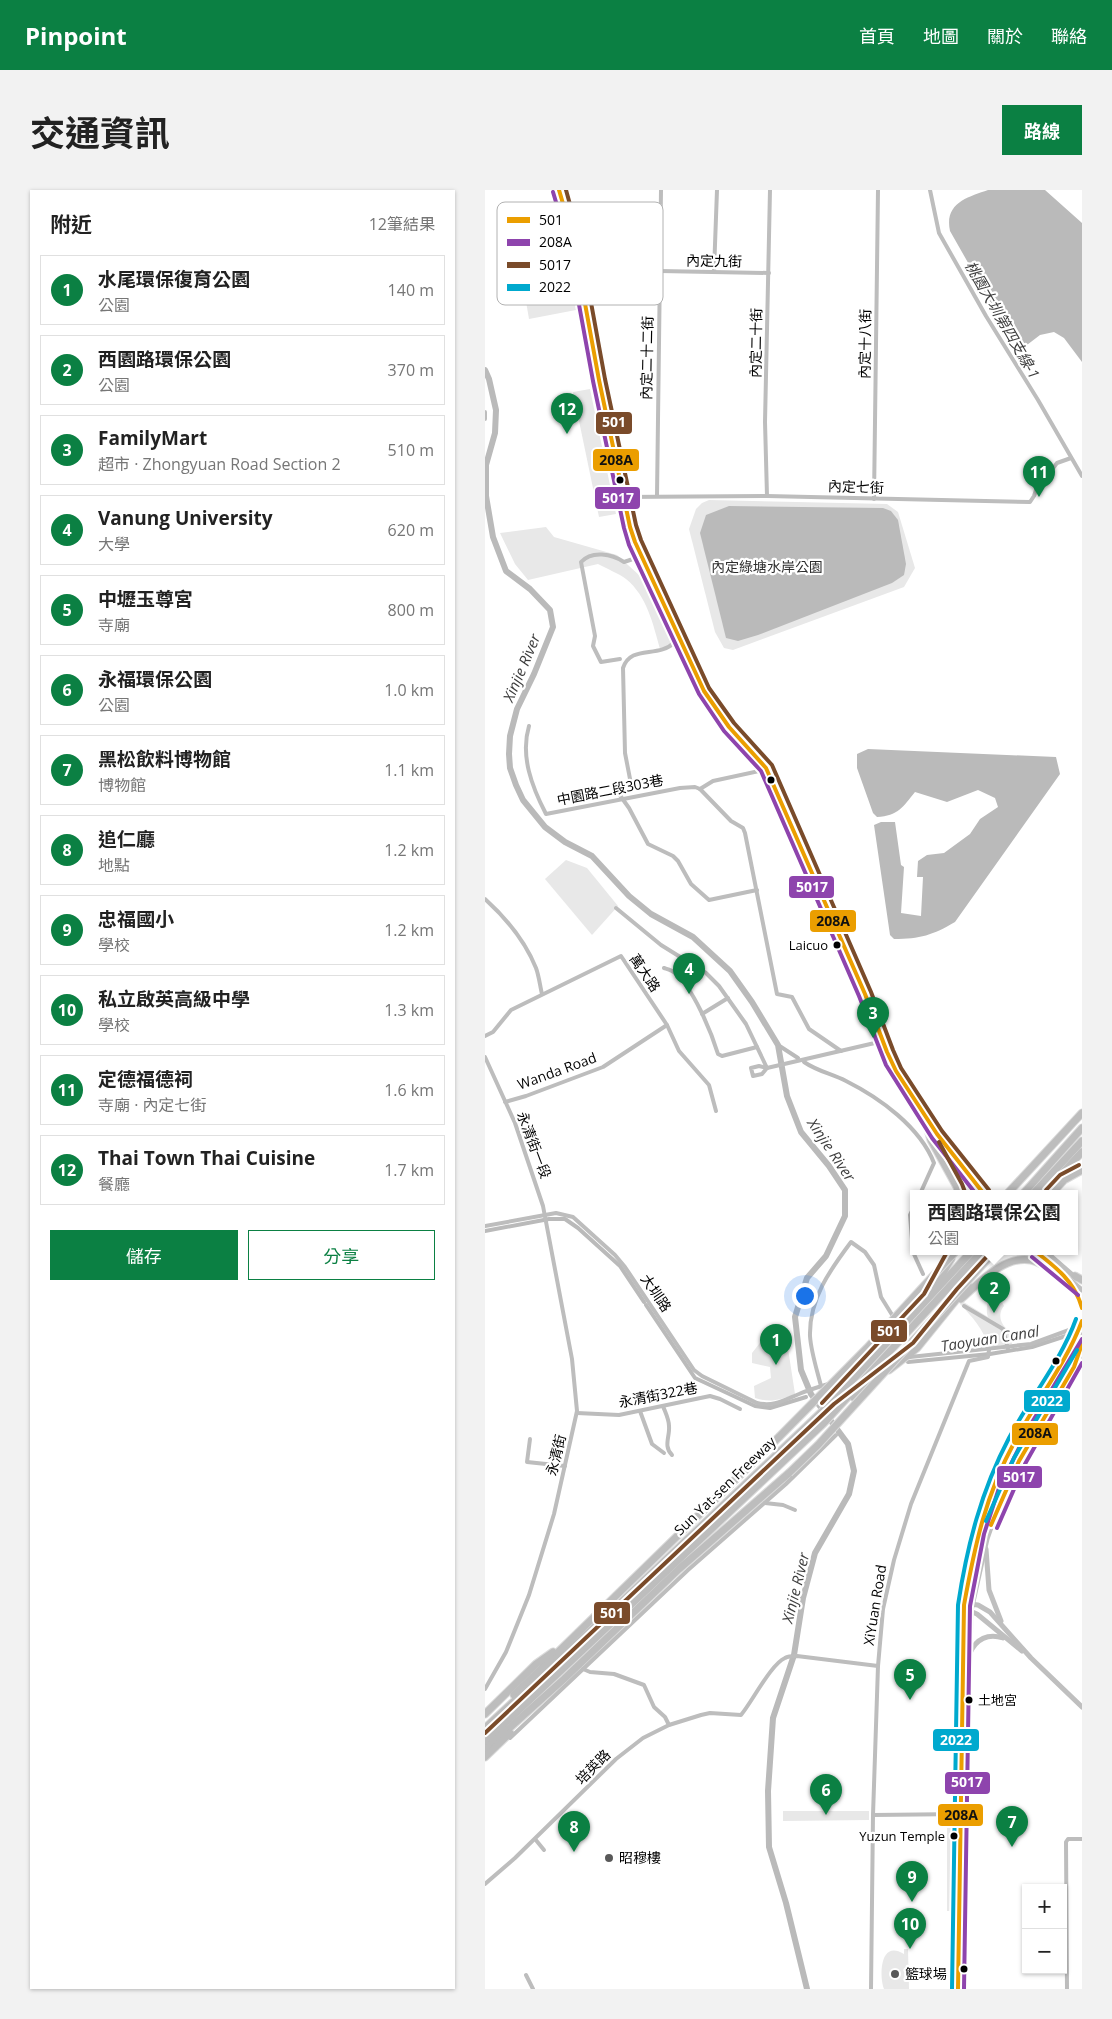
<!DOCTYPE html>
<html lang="zh-TW">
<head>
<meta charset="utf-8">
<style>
  :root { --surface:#fff; --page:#f2f2f2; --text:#222; --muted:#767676; --line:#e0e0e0; --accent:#0b8043 }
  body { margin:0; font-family:"Open Sans","Noto Sans TC",sans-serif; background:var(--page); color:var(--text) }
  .controls { position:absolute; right:15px; bottom:15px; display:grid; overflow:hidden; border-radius:0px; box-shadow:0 1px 4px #0004 }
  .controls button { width:45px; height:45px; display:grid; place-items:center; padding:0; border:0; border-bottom:1px solid var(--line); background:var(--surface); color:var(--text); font:25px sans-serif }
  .you { position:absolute; left:319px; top:1105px; width:18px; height:18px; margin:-12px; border:4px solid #fff; border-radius:50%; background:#1a73e8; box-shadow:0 0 0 8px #1a73e833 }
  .badge { display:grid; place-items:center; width:32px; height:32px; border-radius:50%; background:var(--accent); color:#fff; font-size:16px; font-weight:700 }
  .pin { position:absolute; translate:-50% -41px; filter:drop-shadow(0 1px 2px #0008) }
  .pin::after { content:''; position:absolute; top:26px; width:18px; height:15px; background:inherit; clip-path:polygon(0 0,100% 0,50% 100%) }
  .popup { position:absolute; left:425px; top:1000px; width:168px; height:65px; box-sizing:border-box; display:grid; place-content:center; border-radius:0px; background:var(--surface); filter:drop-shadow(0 1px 4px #0005); font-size:16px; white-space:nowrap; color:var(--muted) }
  .popup b { font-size:19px; color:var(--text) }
  .popup::after { content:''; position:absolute; left:50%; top:100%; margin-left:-10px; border:10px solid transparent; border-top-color:var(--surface) }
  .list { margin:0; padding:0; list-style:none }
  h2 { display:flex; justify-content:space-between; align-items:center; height:65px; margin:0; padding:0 20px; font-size:21px }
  h2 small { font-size:16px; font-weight:400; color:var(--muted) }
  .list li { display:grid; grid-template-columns:32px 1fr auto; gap:15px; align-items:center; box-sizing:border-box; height:70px; margin:0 10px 10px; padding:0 10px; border:1px solid var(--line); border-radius:0px }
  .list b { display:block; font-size:19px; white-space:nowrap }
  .list p { margin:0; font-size:16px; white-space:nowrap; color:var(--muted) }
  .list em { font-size:16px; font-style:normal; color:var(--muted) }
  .actions { display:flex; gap:10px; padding:15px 20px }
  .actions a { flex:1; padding:11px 0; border:1px solid var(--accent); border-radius:0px; text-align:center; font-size:18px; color:var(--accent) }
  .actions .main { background:var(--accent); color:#fff }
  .map { position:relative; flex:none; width:597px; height:1799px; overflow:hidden; border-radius:0px }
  header { display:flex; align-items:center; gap:30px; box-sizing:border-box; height:70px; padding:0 25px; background:var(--accent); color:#fff }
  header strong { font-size:24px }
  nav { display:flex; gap:28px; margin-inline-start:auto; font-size:18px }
  .intro { display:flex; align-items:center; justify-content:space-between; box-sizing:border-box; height:120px; padding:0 30px }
  h1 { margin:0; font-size:35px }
  .button { padding:12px 22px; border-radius:0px; background:var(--accent); color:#fff; font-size:18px; font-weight:700 }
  main { display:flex; gap:30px; padding:0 30px }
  aside { flex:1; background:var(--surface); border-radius:0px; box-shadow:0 1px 4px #0004 }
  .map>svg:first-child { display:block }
  .green { fill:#e8e8e8 }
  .water { fill:#bababa }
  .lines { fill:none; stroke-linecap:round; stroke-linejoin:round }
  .canal { stroke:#bababa; stroke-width:4 }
  .river { stroke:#bababa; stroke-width:6 }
  .street-tunnel { stroke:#d9d9d9; stroke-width:4; stroke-dasharray:4 2; stroke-linecap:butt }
  .highway-casing { stroke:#dbdbdb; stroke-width:9 }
  .street { stroke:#bdbdbd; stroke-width:4 }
  .secondary { stroke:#bfbfbf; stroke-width:5 }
  .highway { stroke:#bdbdbd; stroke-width:7 }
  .highway-bridge-casing { stroke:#dbdbdb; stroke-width:9; stroke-linecap:butt }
  .highway-bridge { stroke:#bdbdbd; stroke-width:7 }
  .bus-1-casing { stroke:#fff; stroke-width:8 }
  .bus-2-casing { stroke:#fff; stroke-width:8 }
  .bus-3-casing { stroke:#fff; stroke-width:8 }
  .bus-4-casing { stroke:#fff; stroke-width:8 }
  .bus-1 { stroke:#eb9e00; stroke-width:4 }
  .bus-2 { stroke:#8e44ad; stroke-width:4 }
  .bus-3 { stroke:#7a4b2a; stroke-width:4 }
  .bus-4 { stroke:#00a9ce; stroke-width:4 }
  .bus-dot { fill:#000; stroke:#fff; stroke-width:2 }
  .poi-dot { fill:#595959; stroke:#fff; stroke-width:2 }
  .labels { text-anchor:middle; stroke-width:4.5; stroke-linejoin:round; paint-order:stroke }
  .bus-label { font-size:13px; fill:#000; stroke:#fff; text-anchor:end }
  .street-label { font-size:14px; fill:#000; stroke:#fff }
  .park-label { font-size:14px; fill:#2d2d2d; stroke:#fff }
  .poi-label { font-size:14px; fill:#000; stroke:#fff; text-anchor:start }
  .water-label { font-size:15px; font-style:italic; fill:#3e3e3e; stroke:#fff }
  .key { fill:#fff; stroke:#b2b2b2; stroke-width:1 }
  .key-label { font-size:14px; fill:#000 }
  .line-badge { stroke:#fff; stroke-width:2 }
  .badge-label { font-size:14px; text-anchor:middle; font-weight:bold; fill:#fff }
  .pale-badge-label { font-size:14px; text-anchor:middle; font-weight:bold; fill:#111 }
</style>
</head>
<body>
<header>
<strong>Pinpoint</strong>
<nav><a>首頁</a><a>地圖</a><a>關於</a><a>聯絡</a></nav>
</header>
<div class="intro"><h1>交通資訊</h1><a class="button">路線</a></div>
<main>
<aside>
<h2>附近<small>12筆結果</small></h2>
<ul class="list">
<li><span class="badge">1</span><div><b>水尾環保復育公園</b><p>公園</p></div><em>140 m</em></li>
<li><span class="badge">2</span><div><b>西園路環保公園</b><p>公園</p></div><em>370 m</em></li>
<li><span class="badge">3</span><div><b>FamilyMart</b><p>超市 · Zhongyuan Road Section 2</p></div><em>510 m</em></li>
<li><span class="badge">4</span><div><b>Vanung University</b><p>大學</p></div><em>620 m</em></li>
<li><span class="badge">5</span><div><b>中壢玉尊宮</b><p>寺廟</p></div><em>800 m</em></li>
<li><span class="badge">6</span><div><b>永福環保公園</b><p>公園</p></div><em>1.0 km</em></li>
<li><span class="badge">7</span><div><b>黑松飲料博物館</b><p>博物館</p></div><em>1.1 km</em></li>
<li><span class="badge">8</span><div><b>追仁廳</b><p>地點</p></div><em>1.2 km</em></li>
<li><span class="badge">9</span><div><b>忠福國小</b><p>學校</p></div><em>1.2 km</em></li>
<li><span class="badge">10</span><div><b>私立啟英高級中學</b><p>學校</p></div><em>1.3 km</em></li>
<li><span class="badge">11</span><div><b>定德福德祠</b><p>寺廟 · 內定七街</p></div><em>1.6 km</em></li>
<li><span class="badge">12</span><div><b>Thai Town Thai Cuisine</b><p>餐廳</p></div><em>1.7 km</em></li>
</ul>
<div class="actions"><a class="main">儲存</a><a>分享</a></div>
</aside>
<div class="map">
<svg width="597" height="1799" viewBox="0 0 597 1799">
  <rect width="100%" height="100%" fill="#fff"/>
  <!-- green -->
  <g class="green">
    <path d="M85,89L91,120L44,129L38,94Z"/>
    <path d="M105,199L131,324L114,327L88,202Z"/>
    <path d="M224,310L402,314L413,322L430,378L419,397L248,460L239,458L230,442L204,339L211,319L217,313Z"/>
    <path d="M61,337L69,347L132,365L154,385L164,402L188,451L183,457L175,459C168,434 162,406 141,389C133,383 122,379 113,374L43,390L30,374L15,343Z"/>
    <path d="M81,670L102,678L133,716L107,745L60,689Z"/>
    <path d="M505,1089L519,1116C512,1124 516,1136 524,1140L527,1154L503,1157C499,1139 487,1127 475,1114L477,1111L503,1127C499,1115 508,1104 501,1092Z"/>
    <path d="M300,1139L310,1204C295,1210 285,1213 270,1208L269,1196L286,1188L285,1177L267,1173V1163L285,1140Z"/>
    <path d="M298,1621H384V1630L298,1631Z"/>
    <path d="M462,1628H472L471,1721H462Z"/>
    <path d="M419,1759H423L424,1799H399C394,1785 395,1749 419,1764Z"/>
  </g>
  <!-- water -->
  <g class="water">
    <path d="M503,0H560L597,33V172L579,148L569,142L555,145L538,158L531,157L465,41C459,13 483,7 503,0Z"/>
    <path d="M244,316L398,318L406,321L413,330L421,374L419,385L407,393L273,445L253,451L241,448L215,343L221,325Z"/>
    <path d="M383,559L571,567L575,584L470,732C448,745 435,749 409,749L405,745L389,635L396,632H410L416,675L419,677L416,723L436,726L438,687H432L433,671L442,665L459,663L485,644L495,629L513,617L510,608L493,600L462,612L430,602C418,617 413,626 392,627L388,623L372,578V564Z"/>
  </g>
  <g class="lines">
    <!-- canal -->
    <g class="canal">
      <path d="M293,855L313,868"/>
      <path d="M319,872C332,881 347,884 361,891C395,908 435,937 449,973L435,1004"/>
      <path d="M429,1017L425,1025L428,1062L438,1084"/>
      <path d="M0,1041L64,1029H80L93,1038L135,1076L159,1112"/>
      <path d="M161,1115L210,1188L270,1216L285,1218L321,1207"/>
      <path d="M479,1116L518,1139L523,1159"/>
      <path d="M423,1172L505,1164L547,1157L590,1143"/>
    </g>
    <!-- river -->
    <path class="river" d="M0,180L4,189L11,220L10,243L1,275V306L8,347L21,381L45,399L65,420L68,437L49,484L32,519L25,546L24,564L25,578L31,595L38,610L60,637L80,652L107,666L144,706L166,724L208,747L245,781L267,812L293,855L302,906L316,942L344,976L360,1000V1026L341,1066L322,1088L310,1127L316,1180L326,1204L363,1254L369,1281L364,1304L330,1363L318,1408L309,1465L288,1528L283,1601L284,1657L301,1713L322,1799"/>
    <!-- street-tunnel -->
    <path class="street-tunnel" d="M394,1176L409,1170"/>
    <!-- highway casing -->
    <g class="highway-casing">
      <g id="highway">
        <path d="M443,940L446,950L472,997L474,1004"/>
        <path d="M522,1004L597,923"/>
        <path d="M538,1004L597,938"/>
        <path d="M548,1004L597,951"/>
        <path d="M558,1004L597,962"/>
        <path d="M566,1004L579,990L597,980"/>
        <path d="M590,1086L597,1090"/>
        <path d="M450,1097L466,1069"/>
        <path d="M476,1109C494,1093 519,1065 546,1070C559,1073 570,1082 581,1089"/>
        <path d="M404,1180L432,1158L483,1095"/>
        <path d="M368,1207L387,1193"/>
        <path d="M511,1320L525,1283"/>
        <path d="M479,1415L485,1400L502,1326L519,1280L597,1144"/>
        <path d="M29,1505L294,1247"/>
        <path d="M0,1524L51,1474L68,1462"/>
        <path d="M0,1538L130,1418L347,1212L486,1062"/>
        <path d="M0,1552L339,1233L496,1062"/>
        <path d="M0,1560L79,1489L194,1379L304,1283"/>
        <path d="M0,1567L25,1543"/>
      </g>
    </g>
    <!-- street -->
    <g class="street">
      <path d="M445,0L454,43L501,126L553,210L597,286"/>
      <path d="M175,81L284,83"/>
      <path d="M229,82L232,0"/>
      <path d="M95,85L175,84"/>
      <path d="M0,222V229"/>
      <path d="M172,306L176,0"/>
      <path d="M282,306L280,232L285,0"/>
      <path d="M136,307L282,306L545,312L549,306L553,294L559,290L572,273L586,268"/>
      <path d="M389,309L393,0"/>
      <path d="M190,452C173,469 146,454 138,478L140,563L146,594L145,597L134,604L144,618L163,654L188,666L193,671L206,694L224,710L272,700"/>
      <path d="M135,469L116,472L108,456L110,446L96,372C107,360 127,364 139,372L151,368"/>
      <path d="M44,536C35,566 47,597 61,624L195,598L210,597L215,599"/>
      <path d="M215,599L246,631L258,638L260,643L292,804L307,807L324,839L356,861"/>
      <path d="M215,599L228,591L279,580"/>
      <path d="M0,709C21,728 40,751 51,778C54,786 55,796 57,804"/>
      <path d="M131,718L176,755L221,783L234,796L261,834L282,878"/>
      <path d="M179,778C182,779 187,780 190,783C208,798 226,841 233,864L237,866L272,857"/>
      <path d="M217,824L243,808"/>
      <path d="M0,846L8,842L26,820L136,766L182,835L194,861L224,895L231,921"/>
      <path d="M0,867L30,933L58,1016L87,1169L92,1221L69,1324L44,1405L21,1462L0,1499"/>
      <path d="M274,876L282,878L277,884L268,886L266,878Z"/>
      <path d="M282,878L394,852"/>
      <path d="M20,912L41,906L118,877L182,835"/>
      <path d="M0,1036L71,1023L88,1027L130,1065L140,1077L209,1180L217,1186L272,1213C289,1217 299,1210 314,1204C328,1198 344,1194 360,1189"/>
      <path d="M425,1167L546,1154L595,1136"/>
      <path d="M336,1196C332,1180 326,1162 325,1146C324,1109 345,1080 366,1052L380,1062L389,1075L396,1107L409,1128"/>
      <path d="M178,1216C180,1222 184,1229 184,1236C185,1247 178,1256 187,1265"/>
      <path d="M155,1221L167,1254L179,1263"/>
      <path d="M92,1223L134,1225L225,1206L235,1209L255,1219"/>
      <path d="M45,1249L42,1272L80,1276"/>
      <path d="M280,1313L298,1315L310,1320"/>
      <path d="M98,1479L105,1482L129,1484L159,1495L169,1517L180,1527L184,1535"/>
      <path d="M25,1548L203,1380L301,1294L351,1245"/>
      <path d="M388,1625L478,1624"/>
      <path d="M50,1649L59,1660"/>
      <path d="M0,1694L30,1668L131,1569L158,1548L184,1535L216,1525L225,1523L256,1525C267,1512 286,1474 300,1468C303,1466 307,1466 312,1466L393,1476"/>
      <path d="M41,1785L48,1799"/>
      <path d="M386,1799L388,1625L393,1476L398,1419L409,1370L426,1314L484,1171L503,1167L504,1160"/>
      <path d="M582,1799L581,1652L583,1649H597"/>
    </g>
    <!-- secondary -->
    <g class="secondary">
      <path d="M70,0L85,62L131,301L140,339L146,357L222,516L277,581L365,784L399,869L473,986L489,1004"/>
      <path d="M74,0L88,48L114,190L145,337L150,352L219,501L244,537L275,570L281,578C316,653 347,728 380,804C391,829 397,857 411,881C436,924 466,966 499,1004"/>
      <path d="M551,1062L597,1100"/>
      <path d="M561,1062L591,1088"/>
      <path d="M585,1093L595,1106L597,1118"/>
      <path d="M591,1173L597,1163"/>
      <path d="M501,1359L504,1400L516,1431"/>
      <path d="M482,1397C490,1351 502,1308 522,1265C540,1225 567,1188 590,1150L597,1131"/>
      <path d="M485,1414L493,1415L505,1422L546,1468L597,1517"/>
      <path d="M485,1421L492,1424L537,1461"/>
      <path d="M485,1463C491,1449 503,1443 518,1448"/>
      <path d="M473,1799L480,1413"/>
      <path d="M478,1799L486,1421L502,1349L513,1317"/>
    </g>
    <!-- highway -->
    <use href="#highway" class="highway"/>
    <!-- highway-bridge casing -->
    <g class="highway-bridge-casing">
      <g id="highway-bridge">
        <path d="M294,1247L382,1158L470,1062"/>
        <path d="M304,1283L333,1255L509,1062"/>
        <path d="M525,1283L597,1156"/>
      </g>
    </g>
    <!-- highway-bridge -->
    <use href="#highway-bridge" class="highway-bridge"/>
    <!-- bus-1 casing -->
    <g class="bus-1-casing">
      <g id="bus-1">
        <path d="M74,0L88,48L114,190L145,337L150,352L219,501L244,537L281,578L380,804L402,862L411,881L452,944L499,1004"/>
        <path d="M551,1062C571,1077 590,1092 597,1118"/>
        <path d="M506,1335L534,1271L589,1177L597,1154"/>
        <path d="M473,1799L479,1415C490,1355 500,1306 530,1251C551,1211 581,1174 597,1131"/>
      </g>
    </g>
    <!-- bus-2 casing -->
    <g class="bus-2-casing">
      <g id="bus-2">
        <path d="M68,2L82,49L108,191L139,338L144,355L214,504L239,541L276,581L374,806L401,875L447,948L491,1004"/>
        <path d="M547,1067L593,1105"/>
        <path d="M512,1338L540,1274L597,1173"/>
        <path d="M479,1799L485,1416L499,1344L514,1298L546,1234L597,1149"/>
      </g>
    </g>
    <!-- bus-3 casing -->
    <g class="bus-3-casing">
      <g id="bus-3">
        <path d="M81,0L94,47L120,189L151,335L156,350L224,498L249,533L287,575L386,802L408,860L416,878L457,941L504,1000"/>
        <path d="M454,952L477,994L480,1002"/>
        <path d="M561,1000L575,985L594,975"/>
        <path d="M337,1213L439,1104L462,1062"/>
        <path d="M0,1543L349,1214L428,1153L472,1099L506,1062"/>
      </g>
    </g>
    <!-- bus-4 casing -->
    <g class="bus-4-casing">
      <g id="bus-4">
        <path d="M501,1331L529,1268L592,1160"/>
        <path d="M467,1799L473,1415C482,1356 496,1301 524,1248C545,1208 576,1171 591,1129"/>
      </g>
    </g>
    <!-- bus-1 -->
    <use href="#bus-1" class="bus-1"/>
    <!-- bus-2 -->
    <use href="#bus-2" class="bus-2"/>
    <!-- bus-3 -->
    <use href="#bus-3" class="bus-3"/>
    <!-- bus-4 -->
    <use href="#bus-4" class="bus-4"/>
  </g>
  <!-- markers -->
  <g class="bus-dot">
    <circle cx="135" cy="290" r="4.5"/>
    <circle cx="286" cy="590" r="4.5"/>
    <circle cx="352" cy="755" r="4.5"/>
    <circle cx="571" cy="1171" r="4.5"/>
    <circle cx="484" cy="1510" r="4.5"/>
    <circle cx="469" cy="1646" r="4.5"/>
    <circle cx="479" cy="1779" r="4.5"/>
  </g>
  <g class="poi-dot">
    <circle cx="124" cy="1668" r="5"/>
    <circle cx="410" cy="1784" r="5"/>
  </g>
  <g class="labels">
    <!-- bus labels -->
    <g class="bus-label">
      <text x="343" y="760">Laicuo</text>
      <text x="493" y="1515" text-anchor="start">土地宮</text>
      <text x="460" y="1651">Yuzun Temple</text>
    </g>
    <!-- street labels -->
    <g class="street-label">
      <text transform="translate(229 71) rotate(1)" y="5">內定九街</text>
      <text transform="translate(271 153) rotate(-89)" y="5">內定二十街</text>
      <text transform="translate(380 154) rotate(-89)" y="5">內定十八街</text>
      <text transform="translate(162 168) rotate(-89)" y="5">內定二十二街</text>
      <text transform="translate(371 297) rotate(2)" y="5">內定七街</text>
      <text transform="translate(125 600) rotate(-11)" y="5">中園路二段303巷</text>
      <text transform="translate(160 783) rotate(56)" y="5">萬大路</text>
      <text transform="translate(72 881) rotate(-20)" y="5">Wanda Road</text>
      <text transform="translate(49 955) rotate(69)" y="5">永清街一段</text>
      <text transform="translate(171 1103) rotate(56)" y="5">大圳路</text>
      <text transform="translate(173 1205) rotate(-11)" y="5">永清街322巷</text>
      <text transform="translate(71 1265) rotate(-76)" y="5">永清街</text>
      <text transform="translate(240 1296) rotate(-44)" y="5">Sun Yat-sen Freeway</text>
      <text transform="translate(390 1415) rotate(-81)" y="5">XiYuan Road</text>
      <text transform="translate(108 1577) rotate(-45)" y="5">培英路</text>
    </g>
    <!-- park labels -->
    <g class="park-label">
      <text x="282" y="382">內定綠塘水岸公園</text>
    </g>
    <!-- poi labels -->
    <g class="poi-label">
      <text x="134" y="1673">昭穆樓</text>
      <text x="420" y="1789">籃球場</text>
    </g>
    <!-- water labels -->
    <g class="water-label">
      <text transform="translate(517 130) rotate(60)" y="5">桃園大圳第四支線-1</text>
      <text transform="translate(37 478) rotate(-67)" y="5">Xinjie River</text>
      <text transform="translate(346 960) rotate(56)" y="5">Xinjie River</text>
      <text transform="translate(505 1149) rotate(-9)" y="5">Taoyuan Canal</text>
      <text transform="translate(311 1398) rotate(-76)" y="5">Xinjie River</text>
    </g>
  </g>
  <!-- legend -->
  <rect x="12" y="12" width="166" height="103" rx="8" class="key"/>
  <rect x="22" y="27" width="23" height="6" fill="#eb9e00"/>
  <rect x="22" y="49" width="23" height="7" fill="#8e44ad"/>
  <rect x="22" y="72" width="23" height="6" fill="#7a4b2a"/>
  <rect x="22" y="94" width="23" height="7" fill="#00a9ce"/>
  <g class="key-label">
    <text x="54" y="35">501</text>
    <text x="54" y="57">208A</text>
    <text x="54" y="80">5017</text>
    <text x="54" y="102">2022</text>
  </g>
  <g class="line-badge">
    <rect x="110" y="221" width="38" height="24" rx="5" fill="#7a4b2a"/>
    <rect x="107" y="258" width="48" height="24" rx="5" fill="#eb9e00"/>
    <rect x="109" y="296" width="47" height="24" rx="5" fill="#8e44ad"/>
    <rect x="303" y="685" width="47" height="24" rx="5" fill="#8e44ad"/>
    <rect x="324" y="719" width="48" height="24" rx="5" fill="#eb9e00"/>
    <rect x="385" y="1129" width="38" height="24" rx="5" fill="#7a4b2a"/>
    <rect x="538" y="1199" width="48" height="24" rx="5" fill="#00a9ce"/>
    <rect x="526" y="1232" width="48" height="24" rx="5" fill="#eb9e00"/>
    <rect x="511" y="1275" width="47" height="24" rx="5" fill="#8e44ad"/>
    <rect x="108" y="1411" width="38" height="24" rx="5" fill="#7a4b2a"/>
    <rect x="447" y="1538" width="48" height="24" rx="5" fill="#00a9ce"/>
    <rect x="459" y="1581" width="47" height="24" rx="5" fill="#8e44ad"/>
    <rect x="452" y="1613" width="47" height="24" rx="5" fill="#eb9e00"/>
  </g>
  <g class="badge-label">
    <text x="129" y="237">501</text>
    <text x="133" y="313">5017</text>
    <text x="327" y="702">5017</text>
    <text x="404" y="1146">501</text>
    <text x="562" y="1216">2022</text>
    <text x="534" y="1292">5017</text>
    <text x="127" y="1428">501</text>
    <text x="471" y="1555">2022</text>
    <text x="482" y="1597">5017</text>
  </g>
  <g class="pale-badge-label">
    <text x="131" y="275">208A</text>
    <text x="348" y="736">208A</text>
    <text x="550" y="1248">208A</text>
    <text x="476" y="1630">208A</text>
  </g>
</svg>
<div class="controls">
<button>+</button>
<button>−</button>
</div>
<div class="you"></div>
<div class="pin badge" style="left:291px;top:1175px">1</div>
<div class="pin badge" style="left:509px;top:1123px">2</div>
<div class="popup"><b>西園路環保公園</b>公園</div>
<div class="pin badge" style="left:388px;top:848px">3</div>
<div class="pin badge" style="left:204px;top:804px">4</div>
<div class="pin badge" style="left:425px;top:1510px">5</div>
<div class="pin badge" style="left:341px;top:1625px">6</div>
<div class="pin badge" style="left:527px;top:1657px">7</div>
<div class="pin badge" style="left:89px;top:1662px">8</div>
<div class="pin badge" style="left:427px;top:1712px">9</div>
<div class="pin badge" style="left:425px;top:1759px">10</div>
<div class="pin badge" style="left:554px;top:307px">11</div>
<div class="pin badge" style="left:82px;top:244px">12</div>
</div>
</main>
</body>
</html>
